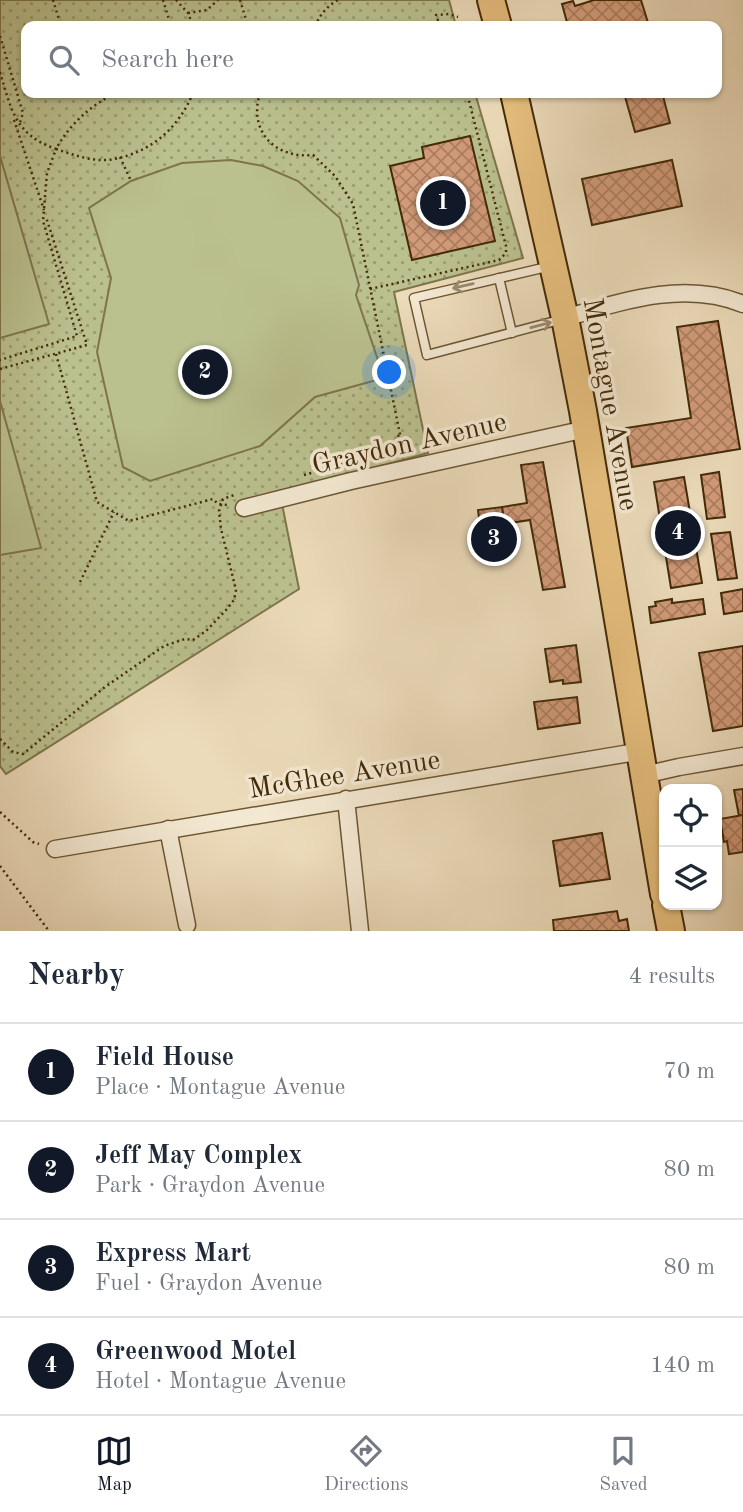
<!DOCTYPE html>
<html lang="en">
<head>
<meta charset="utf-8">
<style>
  :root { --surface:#fff; --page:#f6f6f7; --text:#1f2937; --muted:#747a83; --line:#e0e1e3; --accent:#111827 }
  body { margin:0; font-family:"Old Standard TT",serif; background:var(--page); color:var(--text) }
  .controls { position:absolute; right:21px; bottom:21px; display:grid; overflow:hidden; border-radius:14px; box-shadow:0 2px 5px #0004 }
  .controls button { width:63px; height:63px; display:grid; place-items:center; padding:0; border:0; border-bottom:2px solid var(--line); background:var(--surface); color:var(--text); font:35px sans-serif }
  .you { position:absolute; left:390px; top:373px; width:24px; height:24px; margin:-18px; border:5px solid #fff; border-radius:50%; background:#1a73e8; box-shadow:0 0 0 10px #1a73e833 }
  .badge { display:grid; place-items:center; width:46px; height:46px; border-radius:50%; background:var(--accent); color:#fff; font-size:23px; font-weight:700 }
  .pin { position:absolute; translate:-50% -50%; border:4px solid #fff; box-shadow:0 2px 7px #0006 }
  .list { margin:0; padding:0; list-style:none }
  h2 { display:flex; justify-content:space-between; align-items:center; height:91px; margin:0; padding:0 28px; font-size:30px }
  h2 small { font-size:23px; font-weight:400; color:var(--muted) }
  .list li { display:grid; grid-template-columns:46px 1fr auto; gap:21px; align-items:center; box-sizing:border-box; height:98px; padding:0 28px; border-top:2px solid var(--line) }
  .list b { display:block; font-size:26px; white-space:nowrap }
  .list p { margin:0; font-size:23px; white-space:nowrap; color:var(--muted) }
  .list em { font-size:23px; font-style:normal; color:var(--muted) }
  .icon { flex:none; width:38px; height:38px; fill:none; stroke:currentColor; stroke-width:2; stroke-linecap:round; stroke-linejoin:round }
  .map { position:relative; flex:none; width:743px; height:931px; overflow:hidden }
  .search { position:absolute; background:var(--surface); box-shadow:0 2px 5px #0004; left:21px; right:21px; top:21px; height:77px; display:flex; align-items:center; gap:18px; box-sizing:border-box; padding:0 24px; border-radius:14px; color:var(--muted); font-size:26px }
  .sheet { height:483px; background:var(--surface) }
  nav { display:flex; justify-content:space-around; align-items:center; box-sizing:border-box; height:98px; border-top:2px solid var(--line); background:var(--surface); font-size:19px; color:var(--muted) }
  nav a { display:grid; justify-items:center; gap:4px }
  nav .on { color:var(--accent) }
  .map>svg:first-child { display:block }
  .grass { fill:url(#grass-dots); stroke:#7e754b; stroke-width:2 }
  .garden { fill:#bac08e; stroke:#7e754b; stroke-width:2 }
  .building { fill:url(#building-cross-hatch); stroke:#432a08; stroke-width:2 }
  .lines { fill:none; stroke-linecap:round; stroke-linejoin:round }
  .service-casing { stroke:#6d5634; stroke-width:11 }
  .minor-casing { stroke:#6d5634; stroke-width:19 }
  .primary-casing { stroke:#432a08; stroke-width:30 }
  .path { stroke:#432a08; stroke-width:2.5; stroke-dasharray:2 3.5; stroke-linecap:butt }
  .service { stroke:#f3e8d2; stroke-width:8 }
  .minor { stroke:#f3e8d2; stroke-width:16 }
  .primary { stroke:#e6be7d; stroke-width:26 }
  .oneway { stroke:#9b896d }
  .labels { text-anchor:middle; stroke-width:7; stroke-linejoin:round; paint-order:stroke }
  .street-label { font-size:28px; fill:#432a08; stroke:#f3e8d2 }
</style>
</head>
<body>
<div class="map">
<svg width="743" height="931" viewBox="0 0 743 931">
  <defs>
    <pattern id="grass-dots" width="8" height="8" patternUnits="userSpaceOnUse" patternTransform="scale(1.75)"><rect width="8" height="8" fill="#bac08e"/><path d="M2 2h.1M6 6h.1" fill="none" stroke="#999c72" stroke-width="1.8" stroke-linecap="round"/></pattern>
    <pattern id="building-cross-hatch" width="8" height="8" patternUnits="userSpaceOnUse" patternTransform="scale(1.75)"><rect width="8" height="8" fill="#d19a78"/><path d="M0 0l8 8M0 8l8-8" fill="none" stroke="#ab7e60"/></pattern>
  </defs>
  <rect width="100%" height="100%" fill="#ecdbba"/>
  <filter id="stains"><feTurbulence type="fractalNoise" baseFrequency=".00286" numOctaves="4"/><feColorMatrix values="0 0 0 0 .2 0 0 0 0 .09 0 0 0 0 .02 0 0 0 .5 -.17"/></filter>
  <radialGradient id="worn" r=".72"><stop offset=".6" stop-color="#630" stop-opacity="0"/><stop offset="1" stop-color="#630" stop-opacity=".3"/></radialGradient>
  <!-- grass -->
  <path class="grass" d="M0,0H449L456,26H26V93H475L523,258L394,292L428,453L280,494L299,589L6,774L0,766Z"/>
  <!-- garden -->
  <g class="garden">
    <path d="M0,156L49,324L0,338Z"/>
    <path d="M231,160L263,166L298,181L340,218L359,285L356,295L384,378L315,397L260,446L150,481L123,467L97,352L111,278L89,208L131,181L182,163Z"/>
    <path d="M0,401L41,548L0,555Z"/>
  </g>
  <!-- building -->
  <g class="building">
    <path d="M594,0H641L649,26H568L562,4L573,1L575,6Z"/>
    <path d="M624,93H675L663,96L670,123L635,132Z"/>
    <path d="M470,136L495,241L412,260L390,166L424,158L422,147Z"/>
    <path d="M672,160L682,206L592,225L582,179Z"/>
    <path d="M718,321L740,449L632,467L626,428L691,418L677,327Z"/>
    <path d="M543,462L565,587L543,590L530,520L504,524L502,507L527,503L521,465Z"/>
    <path d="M719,472L725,517L707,519L701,475Z"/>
    <path d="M684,477L702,583L671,588L654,482Z"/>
    <path d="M502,507L508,554L484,557L478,510Z"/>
    <path d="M730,532L737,578L718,580L711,534Z"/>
    <path d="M743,589V611L724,614L721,593Z"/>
    <path d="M672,599V603L703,599L705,614L651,623L649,607L656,606L655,602Z"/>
    <path d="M576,645L581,682L563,684V680L550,682L545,649Z"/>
    <path d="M743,646V726L713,731L699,653Z"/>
    <path d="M577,697L580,723L538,729L534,702Z"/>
    <path d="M743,789V815L739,816L734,790Z"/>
    <path d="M743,815V852L729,854L727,841L724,842L720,819Z"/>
    <path d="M602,833L610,879L560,886L553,841Z"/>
    <path d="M617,911L619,921L627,919L629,931H554L553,920Z"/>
  </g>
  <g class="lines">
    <!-- service casing -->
    <g class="service-casing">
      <g id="service">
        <path d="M551,266L414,298L427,355L563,319"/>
        <path d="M499,278L512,333"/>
      </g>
    </g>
    <!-- minor casing -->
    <g class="minor-casing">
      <g id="minor">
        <path d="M565,318C623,301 685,280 743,304"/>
        <path d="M244,508L351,481L586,429"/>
        <path d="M644,775L679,767L743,756"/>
        <path d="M346,799L360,931"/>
        <path d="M168,829L187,925"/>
        <path d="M55,849L642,751"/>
      </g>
    </g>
    <!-- primary casing -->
    <g class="primary-casing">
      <g id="primary">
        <path d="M491,0L498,26"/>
        <path d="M514,93L565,318L583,411L664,894"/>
        <path d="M666,905L671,931"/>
      </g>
    </g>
    <!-- path -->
    <g class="path">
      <path d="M53,0L61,26"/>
      <path d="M163,0L171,26"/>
      <path d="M176,0L188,13L193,26"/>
      <path d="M240,0L248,26"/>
      <path d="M188,13L207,10L218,0"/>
      <path d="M315,26C320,15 327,6 338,0"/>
      <path d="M440,26L436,15L449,14L458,17"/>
      <path d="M0,36L23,113L19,126"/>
      <path d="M0,72C11,109 15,135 56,149L47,173L43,221L77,336L0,360"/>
      <path d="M115,93C89,107 70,124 56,149C74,155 95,163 114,159C152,152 179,127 193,93"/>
      <path d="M260,93C248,131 275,159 313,155L335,176L353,204L403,449L401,454"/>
      <path d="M14,120L44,210"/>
      <path d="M120,157L131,181"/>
      <path d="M370,289L499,260L506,253V246L467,93"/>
      <path d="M56,354L97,502L129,521L213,499L218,504L228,505"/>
      <path d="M0,369L87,345L46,217"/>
      <path d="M304,475L381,453L391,448L400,433"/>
      <path d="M80,582L114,512"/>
      <path d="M0,739L13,752L23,754L105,687L164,646L185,639L193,640L206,631L227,609L234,600L236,590L221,529L219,511L223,499L234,495"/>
      <path d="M0,812L33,842L39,844"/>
      <path d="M0,866L49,931"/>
    </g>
    <!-- service -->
    <use href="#service" class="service"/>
    <!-- minor -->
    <use href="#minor" class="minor"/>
    <!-- primary -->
    <use href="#primary" class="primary"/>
  </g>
  <!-- one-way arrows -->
  <defs><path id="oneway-shaft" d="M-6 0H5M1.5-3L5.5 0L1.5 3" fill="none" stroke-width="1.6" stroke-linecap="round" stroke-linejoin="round" transform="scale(1.75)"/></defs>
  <g class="oneway">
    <use href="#oneway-shaft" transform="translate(463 286) rotate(167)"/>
    <use href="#oneway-shaft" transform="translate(541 325) rotate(-15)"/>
  </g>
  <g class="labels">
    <!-- street labels -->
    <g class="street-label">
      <text transform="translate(612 404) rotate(80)" y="10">Montague Avenue</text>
      <text transform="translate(409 442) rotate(-13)" y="10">Graydon Avenue</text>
      <text transform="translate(344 773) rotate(-9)" y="10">McGhee Avenue</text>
    </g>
  </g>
  <rect width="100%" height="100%" filter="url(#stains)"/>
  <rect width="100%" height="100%" fill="url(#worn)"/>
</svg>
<div class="controls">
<button><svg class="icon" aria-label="locate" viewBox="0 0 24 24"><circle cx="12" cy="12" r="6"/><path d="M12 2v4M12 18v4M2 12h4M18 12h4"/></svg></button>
<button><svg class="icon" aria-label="layers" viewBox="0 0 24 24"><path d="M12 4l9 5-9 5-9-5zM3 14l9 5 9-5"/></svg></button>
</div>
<div class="you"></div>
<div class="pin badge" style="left:443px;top:203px">1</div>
<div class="pin badge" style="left:205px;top:372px">2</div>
<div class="pin badge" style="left:494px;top:539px">3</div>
<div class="pin badge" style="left:678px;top:533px">4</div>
<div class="search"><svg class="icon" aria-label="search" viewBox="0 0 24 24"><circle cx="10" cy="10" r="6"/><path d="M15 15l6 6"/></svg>Search here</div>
</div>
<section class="sheet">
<h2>Nearby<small>4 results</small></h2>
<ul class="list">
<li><span class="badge">1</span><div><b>Field House</b><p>Place · Montague Avenue</p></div><em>70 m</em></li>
<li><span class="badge">2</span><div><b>Jeff May Complex</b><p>Park · Graydon Avenue</p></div><em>80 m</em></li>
<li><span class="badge">3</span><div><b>Express Mart</b><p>Fuel · Graydon Avenue</p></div><em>80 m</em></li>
<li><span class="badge">4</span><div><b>Greenwood Motel</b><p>Hotel · Montague Avenue</p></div><em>140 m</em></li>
</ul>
</section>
<nav>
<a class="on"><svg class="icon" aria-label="map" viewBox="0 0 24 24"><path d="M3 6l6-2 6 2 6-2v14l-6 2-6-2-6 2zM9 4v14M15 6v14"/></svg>Map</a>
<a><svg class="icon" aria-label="directions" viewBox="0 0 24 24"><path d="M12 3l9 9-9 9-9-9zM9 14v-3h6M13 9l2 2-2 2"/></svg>Directions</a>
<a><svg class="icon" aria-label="saved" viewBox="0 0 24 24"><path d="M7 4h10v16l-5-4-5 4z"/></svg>Saved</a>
</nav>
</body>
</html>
